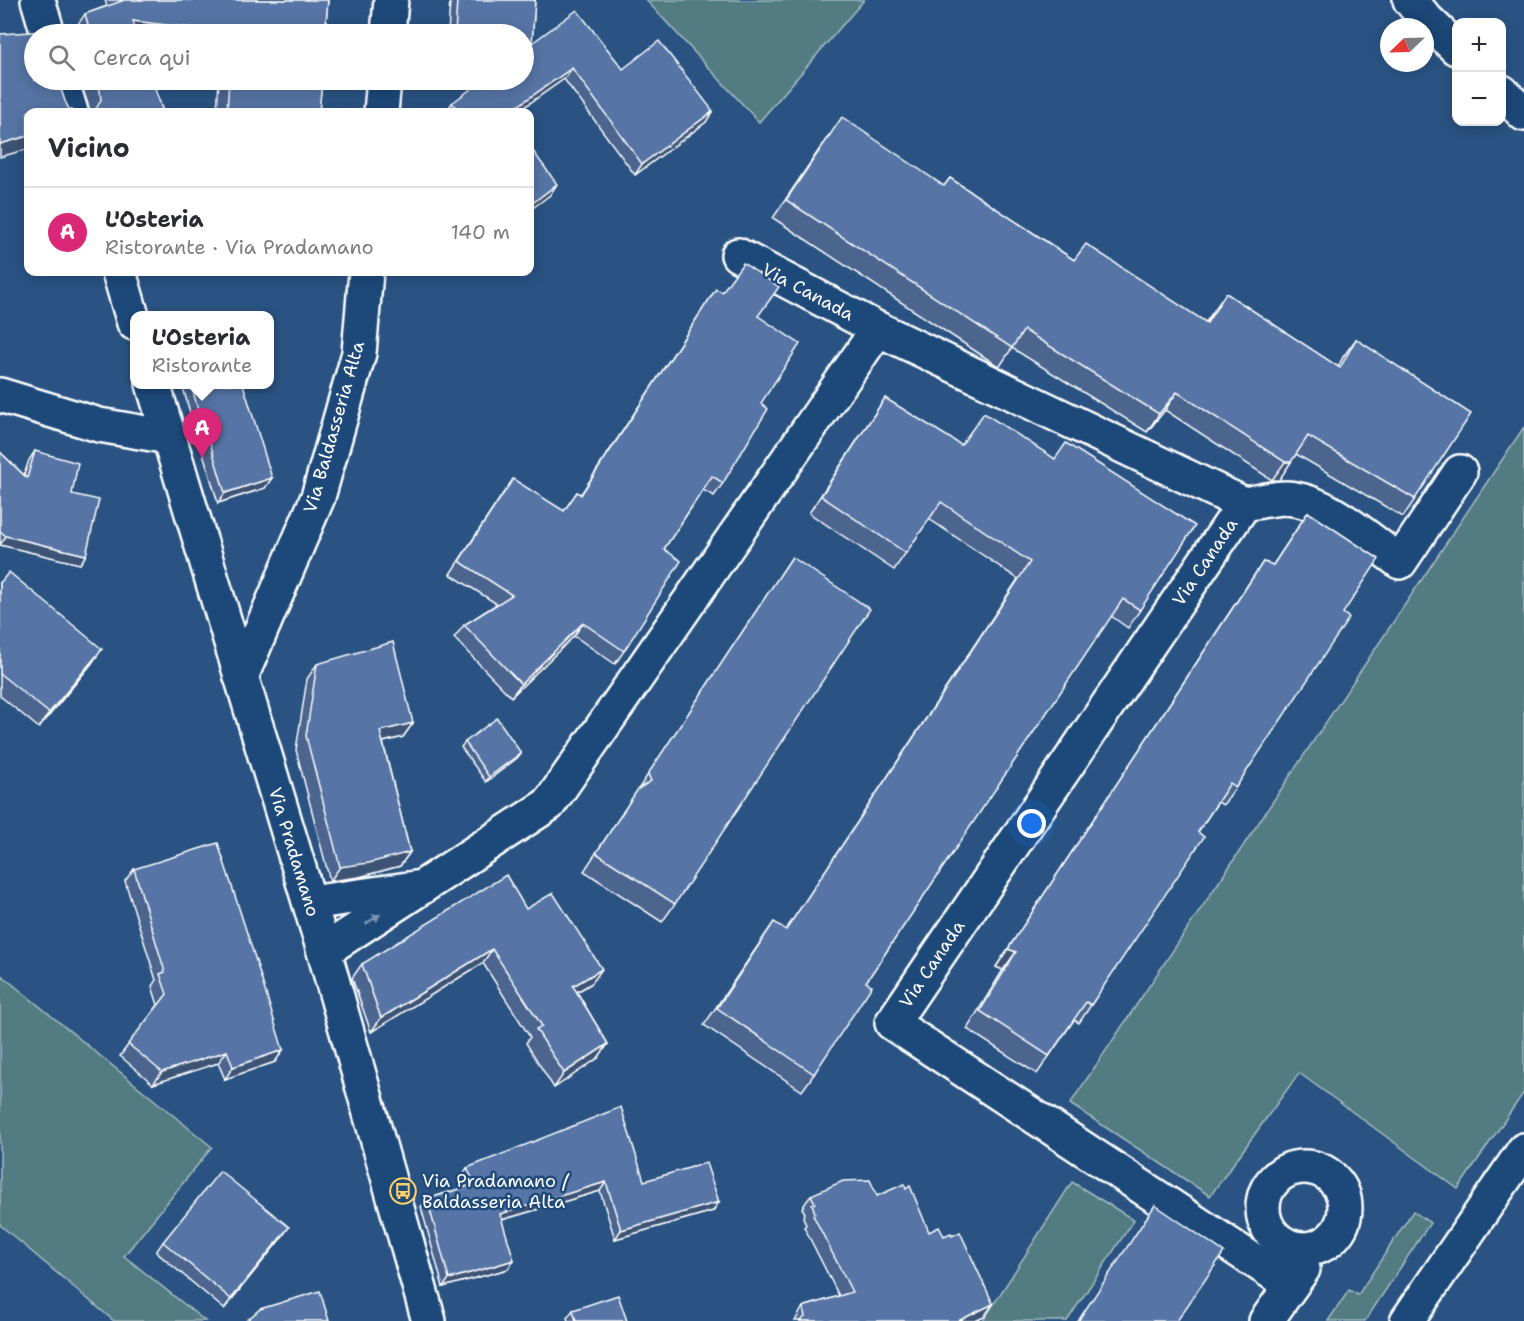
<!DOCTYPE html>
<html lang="it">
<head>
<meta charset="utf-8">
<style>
  :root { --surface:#fff; --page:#f7f7f7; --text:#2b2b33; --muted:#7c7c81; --line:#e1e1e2; --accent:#db2777 }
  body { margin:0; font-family:"Shantell Sans",sans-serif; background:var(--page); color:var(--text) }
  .controls { position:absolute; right:18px; top:18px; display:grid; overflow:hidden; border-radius:12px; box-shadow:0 3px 15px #0003 }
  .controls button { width:54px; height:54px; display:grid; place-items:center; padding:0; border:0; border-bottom:2px solid var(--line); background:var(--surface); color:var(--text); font:30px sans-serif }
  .compass { position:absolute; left:1380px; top:18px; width:54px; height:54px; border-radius:50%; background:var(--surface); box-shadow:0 3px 15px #0003; rotate:247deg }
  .you { position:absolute; left:1032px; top:824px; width:21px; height:21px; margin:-15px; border:4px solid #fff; border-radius:50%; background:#1a73e8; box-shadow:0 0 0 9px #1a73e833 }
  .badge { display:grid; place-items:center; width:39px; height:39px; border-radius:50%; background:var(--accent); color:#fff; font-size:20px; font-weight:700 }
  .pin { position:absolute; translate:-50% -50px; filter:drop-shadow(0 2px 3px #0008) }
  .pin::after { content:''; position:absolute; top:32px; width:21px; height:18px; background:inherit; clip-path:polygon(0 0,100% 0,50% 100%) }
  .popup { position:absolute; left:130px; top:311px; width:144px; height:78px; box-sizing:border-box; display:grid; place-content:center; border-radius:12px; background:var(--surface); filter:drop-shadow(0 2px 4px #0005); font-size:20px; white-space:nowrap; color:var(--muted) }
  .popup b { font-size:22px; color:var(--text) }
  .popup::after { content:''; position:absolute; left:50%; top:100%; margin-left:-12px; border:12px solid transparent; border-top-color:var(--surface) }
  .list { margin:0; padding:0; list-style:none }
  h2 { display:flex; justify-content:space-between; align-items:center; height:78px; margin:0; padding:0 24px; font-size:26px }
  h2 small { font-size:20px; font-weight:400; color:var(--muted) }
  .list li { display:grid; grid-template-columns:39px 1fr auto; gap:18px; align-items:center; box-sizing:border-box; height:90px; padding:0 24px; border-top:2px solid var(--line) }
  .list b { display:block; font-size:22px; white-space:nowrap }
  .list p { margin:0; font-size:20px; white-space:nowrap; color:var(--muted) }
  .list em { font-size:20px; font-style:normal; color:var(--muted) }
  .icon { flex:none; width:33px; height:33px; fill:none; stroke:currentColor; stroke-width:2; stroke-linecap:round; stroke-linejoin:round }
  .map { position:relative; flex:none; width:1524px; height:1321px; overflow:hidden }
  .search { position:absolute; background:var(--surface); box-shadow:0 3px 15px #0003; left:24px; top:24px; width:510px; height:66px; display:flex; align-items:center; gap:15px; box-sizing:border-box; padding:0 21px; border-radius:33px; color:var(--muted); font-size:22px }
  .panel { position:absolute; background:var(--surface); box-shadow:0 3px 15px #0003; left:24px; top:108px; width:510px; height:168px; border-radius:12px }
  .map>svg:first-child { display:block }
  .green { fill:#537b82; stroke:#a9bdc0; stroke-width:1.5 }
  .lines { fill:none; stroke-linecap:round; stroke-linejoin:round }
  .minor-casing { stroke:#fff; stroke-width:38 }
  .minor { stroke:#1f4a7a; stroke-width:33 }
  .wall { fill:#4b658f; stroke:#fff; stroke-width:1.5 }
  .shaded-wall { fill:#3d5274; stroke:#fff; stroke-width:1.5 }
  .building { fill:#5775a6; stroke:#fff; stroke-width:1.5 }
  .oneway { fill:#7992af }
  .labels { text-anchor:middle; stroke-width:5; stroke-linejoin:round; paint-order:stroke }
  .street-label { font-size:18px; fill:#fff; stroke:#1f4a7a }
  .poi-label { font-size:18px; fill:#fff; stroke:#1f4a7a; text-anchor:start }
</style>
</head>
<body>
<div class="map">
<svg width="1524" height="1321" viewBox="0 0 1524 1321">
  <rect width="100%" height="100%" fill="#2a5383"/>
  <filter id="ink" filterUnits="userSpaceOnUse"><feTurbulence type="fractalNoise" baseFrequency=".0167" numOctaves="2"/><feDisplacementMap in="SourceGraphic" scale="12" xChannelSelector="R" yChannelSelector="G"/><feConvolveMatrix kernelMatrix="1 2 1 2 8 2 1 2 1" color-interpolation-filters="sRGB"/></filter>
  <g filter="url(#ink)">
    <!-- green -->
    <g class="green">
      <path d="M646,0H864L759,122Z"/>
      <path d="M1524,427V1092L1458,1189L1299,1073L1210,1196L1070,1104Z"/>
      <path d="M0,974L212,1147L124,1256L205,1321H114L0,1225Z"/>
      <path d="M1072,1182L1134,1220L1067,1321H983Z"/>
      <path d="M1413,1211L1430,1223L1365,1321H1328L1349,1290L1358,1295Z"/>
    </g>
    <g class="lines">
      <!-- minor casing -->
      <g class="minor-casing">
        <g id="minor">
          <path d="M38,0L48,34"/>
          <path d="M1410,0L1427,20L1456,48"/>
          <path d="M388,34L391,0"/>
          <path d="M61,80L71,112"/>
          <path d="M1502,92L1524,114"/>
          <path d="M381,112L384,80"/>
          <path d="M738,255L878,329"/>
          <path d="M119,272L134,323"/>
          <path d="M153,384L324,951L429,1321"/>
          <path d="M0,395L99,425L169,437"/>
          <path d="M1244,504C1258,502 1273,498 1286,498C1327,500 1368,539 1400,562L1460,472"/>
          <path d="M241,677L318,497L359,353L366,272"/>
          <path d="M422,887L549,804L878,329L1244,504L892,1023L1291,1285"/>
          <path d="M310,903L422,887L324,951"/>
          <circle cx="1304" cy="1208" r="41"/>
          <path d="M1266,1321L1303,1269"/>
          <path d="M1407,1321L1524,1150"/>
        </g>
      </g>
      <!-- minor -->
      <use href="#minor" class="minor"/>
    </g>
    <!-- wall -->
    <g class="wall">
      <path d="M105,0H328L325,34H66L74,30L85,14L107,6Z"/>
      <path d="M450,0H535L532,43L623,69L706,122L635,175L564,79L517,112H446L452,103L524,80V34H448Z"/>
      <path d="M80,80H152L163,112H89V107Z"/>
      <path d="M219,80H322L319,112H217Z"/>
      <path d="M829,135L944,186L950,178L1074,260L1206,322L1226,293L1338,367L1343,357L1356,339L1415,499L1403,517L1296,454L1279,480H1272L1165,410L1147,432L1012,348L1000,366L995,364L773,218Z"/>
      <path d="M716,289L761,403L723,483L714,496L703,490L664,549L624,651L615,664L574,636L511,697L454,638L464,625L497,604L450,574L504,492L564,511L577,492L581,494Z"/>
      <path d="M182,384H243L265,488L218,503L193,420H192Z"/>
      <path d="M885,398L1140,610L1128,628L1111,616L866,982L814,1074L802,1091L704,1025L774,922L786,930L1018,579L929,519L894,570L809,513Z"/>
      <path d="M35,451L72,494L86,555L80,564L0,545V452L24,475L29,460Z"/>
      <path d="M1308,512L1343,613L1236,787L1223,805L1218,802L1198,832L1091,1005L1079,1023L1074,1020L1037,1074L967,1029L1003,970L996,967L1251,580L1263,562L1273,565Z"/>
      <path d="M792,557L675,904L662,922L584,871Z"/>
      <path d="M0,583L92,663L39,728L0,696Z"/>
      <path d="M317,664L413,723L403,737L383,742L410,852L400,866L359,877L330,881L296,750L307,679Z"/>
      <path d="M465,742L521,753L517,758L486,782L461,747Z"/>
      <path d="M134,869L275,1062L225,1079L218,1063L153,1084L120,1056L158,1005L152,986L156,980L125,881Z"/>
      <path d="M526,909L592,983L577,992L608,1044L598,1058L554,1088L526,1043L530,1037L483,963L371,1032L352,978L362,964Z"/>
      <path d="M467,1168L644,1181L713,1211L615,1239L600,1191L502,1220L508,1269L443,1287L421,1207L427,1199L466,1187L461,1177Z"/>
      <path d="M811,1195L877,1196L929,1232L944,1236L993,1304L984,1317L975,1321H795L803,1307L839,1296L804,1227L806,1225L803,1217L805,1213L802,1208Z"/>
      <path d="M282,1237L224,1309L156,1252L163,1242Z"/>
      <path d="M573,1310L627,1321H568L567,1318Z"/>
    </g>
    <!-- shaded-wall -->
    <g class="shaded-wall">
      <path d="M133,21L233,33L232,34H124Z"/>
      <path d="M572,68L564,79L517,112H509Z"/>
      <path d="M713,111L706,122L635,175L642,164Z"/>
      <path d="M28,136V149L0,157V144Z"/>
      <path d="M557,184L550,195L530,210V205Z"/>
      <path d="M1177,392L1165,410L1147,432L1159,414Z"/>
      <path d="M198,410H200L193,420H192Z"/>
      <path d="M1285,462H1291L1279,480H1272Z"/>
      <path d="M272,478L265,488L218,503L225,493Z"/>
      <path d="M6,536L86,555L80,564L0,545Z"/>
      <path d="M583,623L574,636L511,697L521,684Z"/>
      <path d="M102,649L92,663L39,728L49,713Z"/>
      <path d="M413,723L403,737L370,745L380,731Z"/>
      <path d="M521,753L517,758L486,782L489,777Z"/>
      <path d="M410,852L400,866L359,877L330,881L340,867Z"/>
      <path d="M492,949L483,963L371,1032L381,1018Z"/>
      <path d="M1008,949L1016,952L1003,970L996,967Z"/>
      <path d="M602,969L592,983L563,1000L573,986Z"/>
      <path d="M608,1044L598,1058L554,1088L564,1073Z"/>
      <path d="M283,1050L275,1062L225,1079L233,1067Z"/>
      <path d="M227,1051L218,1063L153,1084L162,1072Z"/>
      <path d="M606,1182L600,1191L494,1222L500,1214Z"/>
      <path d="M719,1202L713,1211L615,1239L621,1230Z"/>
      <path d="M289,1227L282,1237L224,1309L231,1299Z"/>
      <path d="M514,1260L508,1269L443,1287L449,1279Z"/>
      <path d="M993,1304L984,1317L975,1321H958Z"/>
    </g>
    <!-- building -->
    <g class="building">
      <path d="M121,0H328L325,34H233V33L133,21L137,34H66L74,30L89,29L85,14L122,1Z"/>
      <path d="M457,0H535L532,43L577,10L623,69L659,41L713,111L642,164L572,68L509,112H460L452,103L483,80H524V34H455Z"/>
      <path d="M47,31L53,34H34V80H58L65,101L69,109L76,112H28V136L0,144V33V34Z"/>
      <path d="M97,80H152L163,112H114L113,110L105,112H90L96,109L101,100L100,91Z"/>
      <path d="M229,80H322L319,112H227Z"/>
      <path d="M842,117L944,186L950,178L1074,260L1086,244L1207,323L1226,293L1340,368L1356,339L1471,414L1415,499L1308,436L1291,462H1285L1177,392L1159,414L1024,330L1012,348L786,200Z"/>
      <path d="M530,147L557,184L530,205Z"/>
      <path d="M743,263L779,287L758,316L800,344L761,403L768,409L723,483L712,476L664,549L681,561L624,651L583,623L521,684L464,625L512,595L459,561L513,479L564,511L577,492L581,495L716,289L722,292Z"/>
      <path d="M191,384H243L272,478L225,493L200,410H198Z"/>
      <path d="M885,398L961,445L984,413L1055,459L1066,443L1195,526L1140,610L1123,599L866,982L872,986L814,1074L717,1008L774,922L786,930L1030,562L941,502L906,553L821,496Z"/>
      <path d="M35,451L78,463L72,494L99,500L86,555L6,536L0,531V452L27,478Z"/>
      <path d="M1308,512L1379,559L1343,613L1349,618L1236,787L1230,783L1198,832L1204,837L1091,1005L1086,1002L1049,1056L980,1011L1016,952L1008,949L1263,562L1273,565Z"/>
      <path d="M792,557L870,609L675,904L596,853L638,789L651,781L648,774Z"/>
      <path d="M9,572L102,649L49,713L0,674V583Z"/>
      <path d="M393,642L413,723L380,731L410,852L369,863L340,867L306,736L317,664Z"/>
      <path d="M497,718L521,753L489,777L465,742Z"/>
      <path d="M218,843L256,961L283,1050L233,1067L227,1051L162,1072L128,1044L167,994L160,974L165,972L134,869Z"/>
      <path d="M506,875L526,909L553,893L602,969L573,986L608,1044L564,1073L536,1029L542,1026L492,949L381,1018L362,964Z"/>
      <path d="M621,1107L644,1181L706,1163L719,1202L621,1230L606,1182L500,1214L514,1260L449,1279L427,1199L475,1184L467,1168Z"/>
      <path d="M220,1171L289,1227L231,1299L163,1242Z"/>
      <path d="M870,1180L877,1196L904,1184L906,1189L910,1186L929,1232L939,1227L944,1236L951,1233L952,1236L960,1232L993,1304L958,1321H800L805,1317L803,1307L852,1292L813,1215L815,1213L812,1204L815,1203L811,1195L843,1181Z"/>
      <path d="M1155,1205L1224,1252L1177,1321H1078Z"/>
      <path d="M320,1291L329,1321H246L260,1309Z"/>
      <path d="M618,1295L627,1321H576L573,1310Z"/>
    </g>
    <!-- one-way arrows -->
    <defs><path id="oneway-solid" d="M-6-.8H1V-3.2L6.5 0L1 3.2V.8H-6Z" transform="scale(1.5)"/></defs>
    <use class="oneway" href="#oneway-solid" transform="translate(373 919) rotate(-33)"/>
  </g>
  <!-- icons -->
  <defs>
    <g id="bus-ring" transform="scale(1.35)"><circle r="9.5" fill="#1f4a7a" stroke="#ffd166" stroke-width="1.5"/><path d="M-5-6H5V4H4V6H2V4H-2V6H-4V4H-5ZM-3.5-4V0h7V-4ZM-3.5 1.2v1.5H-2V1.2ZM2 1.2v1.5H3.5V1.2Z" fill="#ffd166"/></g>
  </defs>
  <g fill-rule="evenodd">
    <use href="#bus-ring" x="403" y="1191"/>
  </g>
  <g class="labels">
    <!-- street labels -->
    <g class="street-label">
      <text transform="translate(808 292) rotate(28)" y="6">Via Canada</text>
      <text transform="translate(334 427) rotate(-74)" y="6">Via Baldasseria Alta</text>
      <text transform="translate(1205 562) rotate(-56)" y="6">Via Canada</text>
      <text transform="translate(294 852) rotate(73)" y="6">Via Pradamano</text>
      <text transform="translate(932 964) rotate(-56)" y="6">Via Canada</text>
    </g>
    <!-- poi labels -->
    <g class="poi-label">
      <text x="422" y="1187">Via Pradamano /<tspan x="422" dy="21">Baldasseria Alta</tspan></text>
    </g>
  </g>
</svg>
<div class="controls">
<button>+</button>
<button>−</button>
</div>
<svg class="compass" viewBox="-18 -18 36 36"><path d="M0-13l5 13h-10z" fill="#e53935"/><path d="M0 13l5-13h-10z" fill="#7c7c81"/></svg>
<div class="you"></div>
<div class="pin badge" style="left:202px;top:458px">A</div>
<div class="popup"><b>L'Osteria</b>Ristorante</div>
<div class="search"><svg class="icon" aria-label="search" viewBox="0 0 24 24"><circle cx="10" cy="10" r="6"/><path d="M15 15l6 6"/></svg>Cerca qui</div>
<section class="panel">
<h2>Vicino<small></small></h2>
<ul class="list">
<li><span class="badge">A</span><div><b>L'Osteria</b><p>Ristorante · Via Pradamano</p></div><em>140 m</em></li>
</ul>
</section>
</div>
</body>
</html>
